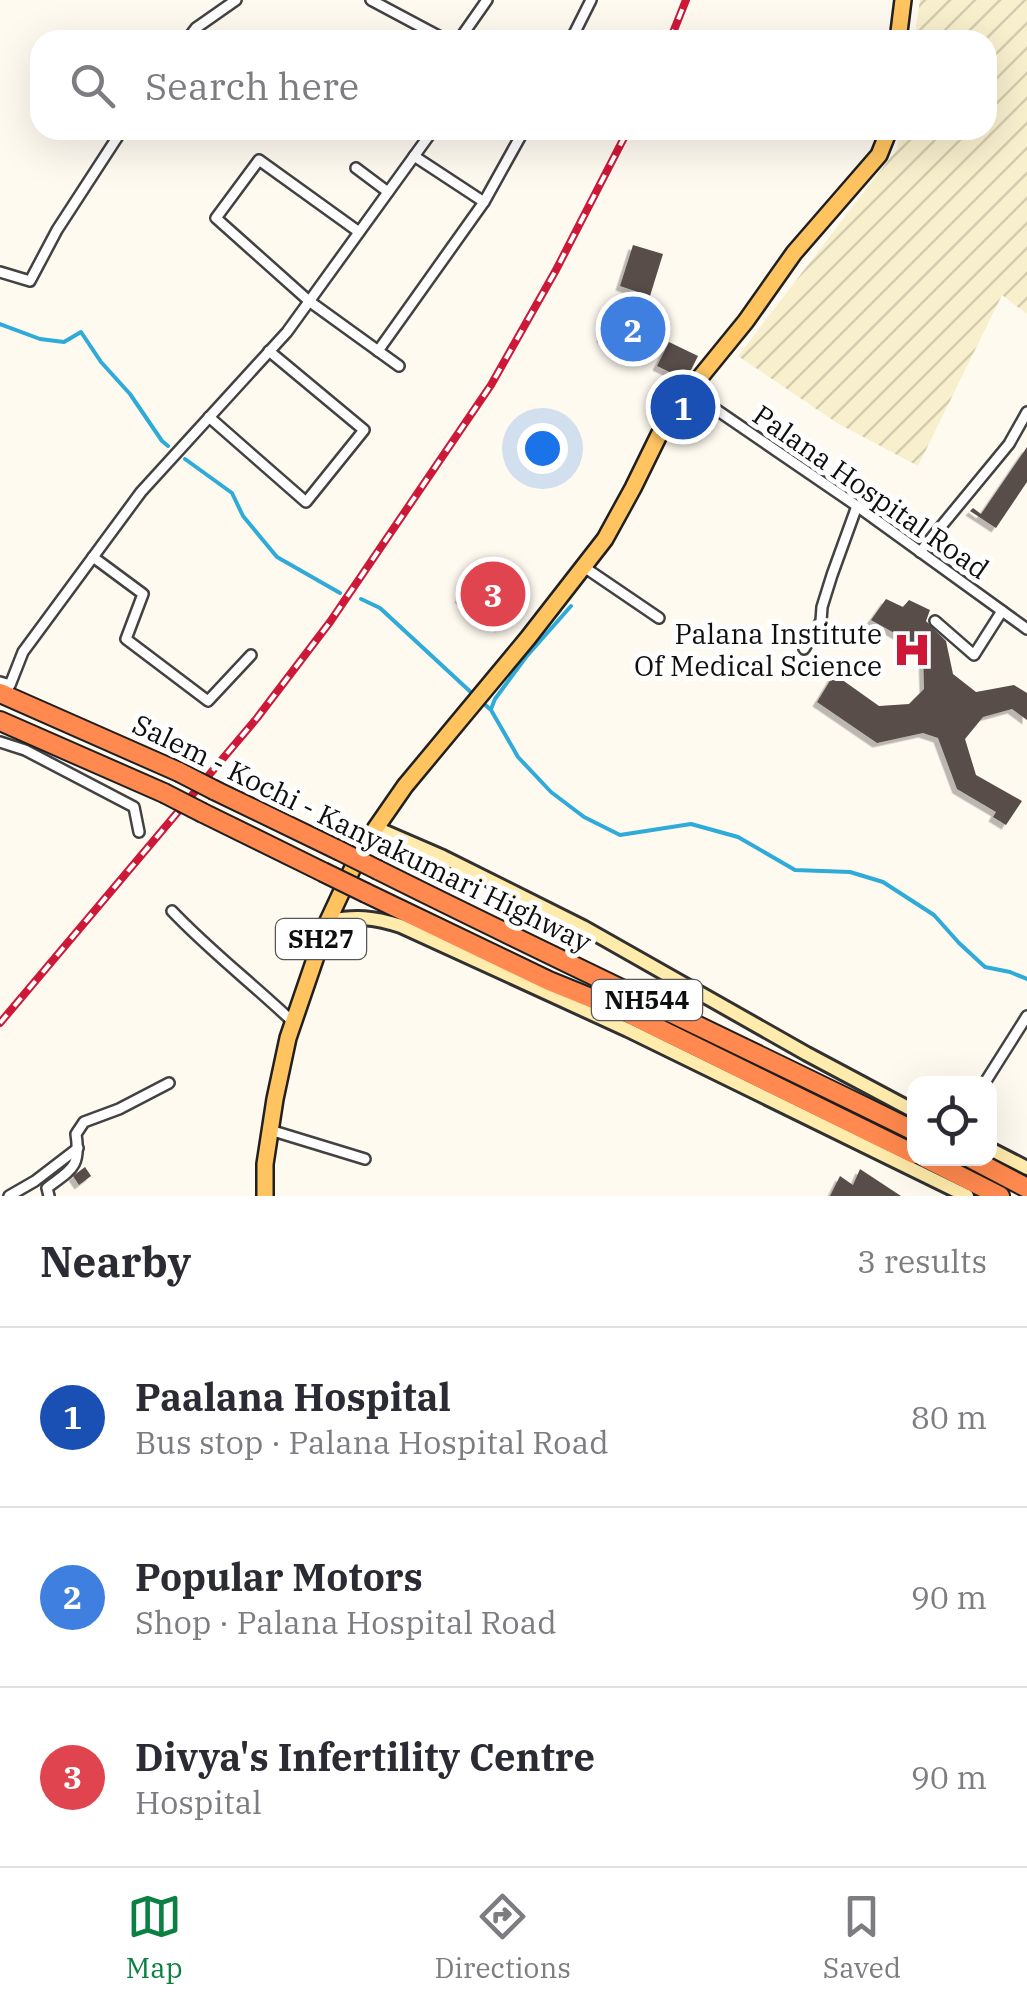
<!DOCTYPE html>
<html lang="en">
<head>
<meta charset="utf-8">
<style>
  :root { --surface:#fff; --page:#f7f7f7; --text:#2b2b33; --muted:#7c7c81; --line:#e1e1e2; --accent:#0b8043 }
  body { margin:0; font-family:"IBM Plex Serif",serif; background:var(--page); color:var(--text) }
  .controls { position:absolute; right:30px; bottom:30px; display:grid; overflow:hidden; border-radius:20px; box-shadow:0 10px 40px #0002 }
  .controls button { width:90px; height:90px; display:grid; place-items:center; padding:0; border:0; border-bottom:2px solid var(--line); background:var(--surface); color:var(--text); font:50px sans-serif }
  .you { position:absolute; left:542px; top:448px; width:35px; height:35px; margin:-25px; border:8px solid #fff; border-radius:50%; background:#1a73e8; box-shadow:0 0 0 15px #1a73e833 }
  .badge { display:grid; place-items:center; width:65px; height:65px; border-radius:50%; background:var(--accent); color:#fff; font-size:32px; font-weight:700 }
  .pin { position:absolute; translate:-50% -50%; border:5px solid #fff; box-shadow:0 2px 10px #0006 }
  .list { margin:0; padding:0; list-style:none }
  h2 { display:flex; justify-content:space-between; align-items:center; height:130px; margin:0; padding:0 40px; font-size:42px }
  h2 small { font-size:32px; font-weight:400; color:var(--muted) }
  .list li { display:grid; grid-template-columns:65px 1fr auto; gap:30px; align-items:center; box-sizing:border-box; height:180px; padding:0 40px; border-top:2px solid var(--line) }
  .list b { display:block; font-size:38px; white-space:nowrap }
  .list p { margin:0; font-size:32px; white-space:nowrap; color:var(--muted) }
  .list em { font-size:32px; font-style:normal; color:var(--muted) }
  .icon { flex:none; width:55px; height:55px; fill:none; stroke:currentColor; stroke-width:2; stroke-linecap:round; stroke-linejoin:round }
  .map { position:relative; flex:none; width:1027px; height:1196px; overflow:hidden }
  .search { position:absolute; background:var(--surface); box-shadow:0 10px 40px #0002; left:30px; right:30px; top:30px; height:110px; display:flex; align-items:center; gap:25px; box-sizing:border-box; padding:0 35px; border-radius:30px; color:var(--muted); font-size:38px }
  .sheet { height:670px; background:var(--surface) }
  nav { display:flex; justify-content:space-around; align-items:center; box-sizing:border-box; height:140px; border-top:2px solid var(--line); background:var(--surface); font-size:28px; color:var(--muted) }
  nav a { display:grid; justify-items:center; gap:5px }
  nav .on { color:var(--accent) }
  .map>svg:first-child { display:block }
  .farmland { fill:url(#farmland-furrows) }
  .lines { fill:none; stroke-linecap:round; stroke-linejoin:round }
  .stream { stroke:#2fabda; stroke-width:4 }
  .building { fill:#594e4a; filter:url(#shadow) }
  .street-casing { stroke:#424242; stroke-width:14 }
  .secondary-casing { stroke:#313131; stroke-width:18 }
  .primary-casing { stroke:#202020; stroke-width:20 }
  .highway-casing { stroke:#202020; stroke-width:22 }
  .street { stroke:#fff; stroke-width:9 }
  .secondary { stroke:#ffebab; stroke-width:12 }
  .primary { stroke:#ffc460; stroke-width:15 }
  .highway { stroke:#ff894e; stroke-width:18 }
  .rail-casing { stroke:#cd1838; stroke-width:8 }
  .rail { stroke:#fff; stroke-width:4; stroke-dasharray:11; stroke-linecap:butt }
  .highway-bridge-casing { stroke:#202020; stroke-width:22; stroke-linecap:butt }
  .highway-bridge { stroke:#ff894e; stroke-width:18 }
  .labels { text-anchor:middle; stroke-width:10; stroke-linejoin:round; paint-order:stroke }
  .shield { fill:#fff; stroke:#575757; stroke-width:2.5 }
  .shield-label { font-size:25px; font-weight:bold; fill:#0f0f0f }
  .street-label { font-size:28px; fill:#0f0f0f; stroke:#fff }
  .poi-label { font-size:28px; fill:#0f0f0f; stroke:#fff; text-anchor:end }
</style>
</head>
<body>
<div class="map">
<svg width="1027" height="1196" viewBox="0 0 1027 1196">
  <defs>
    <pattern id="farmland-furrows" width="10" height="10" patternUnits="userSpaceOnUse" patternTransform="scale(2.5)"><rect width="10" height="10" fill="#f8efcd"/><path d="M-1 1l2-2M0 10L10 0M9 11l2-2" fill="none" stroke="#d3ccaf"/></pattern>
    <filter id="shadow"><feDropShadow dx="-4.5" dy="4.5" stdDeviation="0" flood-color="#0004"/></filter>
  </defs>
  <rect width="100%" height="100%" fill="#fffaf0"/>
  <!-- farmland -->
  <path class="farmland" d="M920,0H1027V314L1002,295L918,466L837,423L738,356L897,149L900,130H987V40H914Z"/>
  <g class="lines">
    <!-- stream -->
    <g class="stream">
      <path d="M0,324L40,339L64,342L81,332L101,362L130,394L162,441L168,446"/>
      <path d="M185,459L232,493L243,516L277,557L340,593"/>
      <path d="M361,599L380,608L475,696"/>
      <path d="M482,702L491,710L518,757L551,792L584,817L620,835L691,824L738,837L795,870L850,872L883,882L934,915L959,943L985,967L1010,972L1027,979"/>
      <path d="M491,709L495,699L526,657L571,606"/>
    </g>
  </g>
  <!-- building -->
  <g class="building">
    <path d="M633,245L663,254L650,296L620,286Z"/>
    <path d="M617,299L666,320L650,359L601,338Z"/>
    <path d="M669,342L698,356L686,380L657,366Z"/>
    <path d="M1027,447V482L996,528L970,511L973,508L981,514Z"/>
    <path d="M487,561L528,591L500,628L459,598Z"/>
    <path d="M886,599L903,607L909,600L930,610L926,621L946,641L953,674L976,692L1014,685L1027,693V720L1012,709L983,717L965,739L976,775L1022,801L1006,825L993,817L996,812L957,789L938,738L923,733L877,743L817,702L834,674L879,706L909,704L924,689L923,649L871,620Z"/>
    <path d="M85,1167L91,1176L79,1185L73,1176Z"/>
    <path d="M860,1169L901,1196H830L840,1176L853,1185Z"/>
  </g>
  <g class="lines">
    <!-- street casing -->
    <g class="street-casing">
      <g id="street">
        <path d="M371,0L446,40"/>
        <path d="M187,40L196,28L236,0"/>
        <path d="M459,40L487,0"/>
        <path d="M571,40L591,0"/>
        <path d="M414,156L484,202"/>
        <path d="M356,168L388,192"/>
        <path d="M359,232L259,160L216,218L309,301L399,366"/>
        <path d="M0,272L30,281L57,230L122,130"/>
        <path d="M378,351L484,202L524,130"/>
        <path d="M689,391L857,506L1027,629"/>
        <path d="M209,417L306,502L364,430L269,351"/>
        <path d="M920,552L1009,444L1027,412"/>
        <path d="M93,557L143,594L126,639L208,701L251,655"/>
        <path d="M584,567L659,618"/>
        <path d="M935,621L974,655L1002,611"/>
        <path d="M804,649L821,621L822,607L832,575L857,506"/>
        <path d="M0,682L10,685L23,652L141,492L287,332L433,130"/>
        <path d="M0,742L25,750L134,807L139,832"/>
        <path d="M172,911C210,951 253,984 293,1022"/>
        <path d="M984,1084L1027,1016"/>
        <path d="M270,1130L365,1159"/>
        <path d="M9,1196L35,1181L78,1148"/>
        <path d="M49,1196L47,1188C72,1169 81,1167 76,1134L84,1122L119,1109L169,1083"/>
      </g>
    </g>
    <!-- secondary casing -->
    <g class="secondary-casing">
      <g id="secondary">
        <path d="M376,828L443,857L583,927L807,1054L914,1111"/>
        <path d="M328,921C356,916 373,917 401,926L628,1030L967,1196"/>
        <path d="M990,1149L1027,1168"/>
      </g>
    </g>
    <!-- primary casing -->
    <g class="primary-casing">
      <g id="primary">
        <path d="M898,40L903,0"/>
        <path d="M265,1196V1164L275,1099L288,1038L328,921L362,848L405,786L528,638L605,539L633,488L659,435L689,391L746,321L794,253L879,155L889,130"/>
      </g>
    </g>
    <!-- highway casing -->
    <g class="highway-casing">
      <g id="highway">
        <path d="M0,693L179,772"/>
        <path d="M0,721L164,793"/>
        <path d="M214,790L338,850"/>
        <path d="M203,813L323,872"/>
        <path d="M378,870C556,959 736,1043 914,1131"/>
        <path d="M366,893L549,981L623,1011L914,1154"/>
        <path d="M925,1158L1000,1196"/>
        <path d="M970,1158L1027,1188"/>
      </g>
    </g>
    <!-- street -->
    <use href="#street" class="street"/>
    <!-- secondary -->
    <use href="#secondary" class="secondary"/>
    <!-- primary -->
    <use href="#primary" class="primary"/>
    <!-- highway -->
    <use href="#highway" class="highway"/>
    <!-- rail casing -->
    <g class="rail-casing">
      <g id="rail">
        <path d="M670,40L686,0"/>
        <path d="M0,1023L257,718L330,622L491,385L556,270L628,130"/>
      </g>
    </g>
    <!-- rail -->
    <use href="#rail" class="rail"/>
    <!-- highway-bridge casing -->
    <g class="highway-bridge-casing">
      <g id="highway-bridge">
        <path d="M179,772L214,790"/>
        <path d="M164,793L203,813"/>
        <path d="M338,850L378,870"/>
        <path d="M323,872L366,893"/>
      </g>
    </g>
    <!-- highway-bridge -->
    <use href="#highway-bridge" class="highway-bridge"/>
  </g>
  <!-- icons -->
  <defs>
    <g id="hospital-bare" transform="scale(3)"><path d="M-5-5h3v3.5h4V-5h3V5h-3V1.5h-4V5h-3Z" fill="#cd1838" stroke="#fff" stroke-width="2.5" paint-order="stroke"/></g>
  </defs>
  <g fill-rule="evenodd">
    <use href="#hospital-bare" x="912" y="650"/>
  </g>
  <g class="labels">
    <!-- shield labels -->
    <g class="shield">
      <rect x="276" y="919" width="90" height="40" rx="8"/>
      <rect x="592" y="980" width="110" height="40" rx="8"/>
    </g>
    <g class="shield-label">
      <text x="321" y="948">SH27</text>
      <text x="647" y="1009">NH544</text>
    </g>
    <!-- street labels -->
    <g class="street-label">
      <text transform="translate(871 492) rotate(35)" y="10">Palana Hospital Road</text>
      <text transform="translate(362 833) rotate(26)" y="10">Salem - Kochi - Kanyakumari Highway</text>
    </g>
    <!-- poi labels -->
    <g class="poi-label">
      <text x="882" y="644">Palana Institute<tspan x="882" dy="32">Of Medical Science</tspan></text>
    </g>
  </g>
</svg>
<div class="controls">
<button><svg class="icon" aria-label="locate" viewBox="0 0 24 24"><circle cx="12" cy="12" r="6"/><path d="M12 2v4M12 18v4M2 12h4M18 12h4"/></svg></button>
</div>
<div class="you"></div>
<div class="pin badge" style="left:683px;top:407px;background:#1a4fb4">1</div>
<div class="pin badge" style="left:633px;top:329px;background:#3f7fe0">2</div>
<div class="pin badge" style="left:493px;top:594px;background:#e0444e">3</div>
<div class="search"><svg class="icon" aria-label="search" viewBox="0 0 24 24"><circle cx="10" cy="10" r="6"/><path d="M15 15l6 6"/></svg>Search here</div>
</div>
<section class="sheet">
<h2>Nearby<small>3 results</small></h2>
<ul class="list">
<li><span class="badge" style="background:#1a4fb4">1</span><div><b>Paalana Hospital</b><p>Bus stop · Palana Hospital Road</p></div><em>80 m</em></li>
<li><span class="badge" style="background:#3f7fe0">2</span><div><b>Popular Motors</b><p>Shop · Palana Hospital Road</p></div><em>90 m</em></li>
<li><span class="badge" style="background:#e0444e">3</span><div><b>Divya's Infertility Centre</b><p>Hospital</p></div><em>90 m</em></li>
</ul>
</section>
<nav>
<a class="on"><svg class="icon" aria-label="map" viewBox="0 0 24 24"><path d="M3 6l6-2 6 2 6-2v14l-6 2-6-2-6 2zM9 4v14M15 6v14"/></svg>Map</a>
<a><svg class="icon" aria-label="directions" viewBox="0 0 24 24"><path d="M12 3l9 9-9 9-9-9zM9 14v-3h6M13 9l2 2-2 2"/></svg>Directions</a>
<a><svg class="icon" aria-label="saved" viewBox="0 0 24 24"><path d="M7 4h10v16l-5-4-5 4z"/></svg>Saved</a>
</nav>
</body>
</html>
